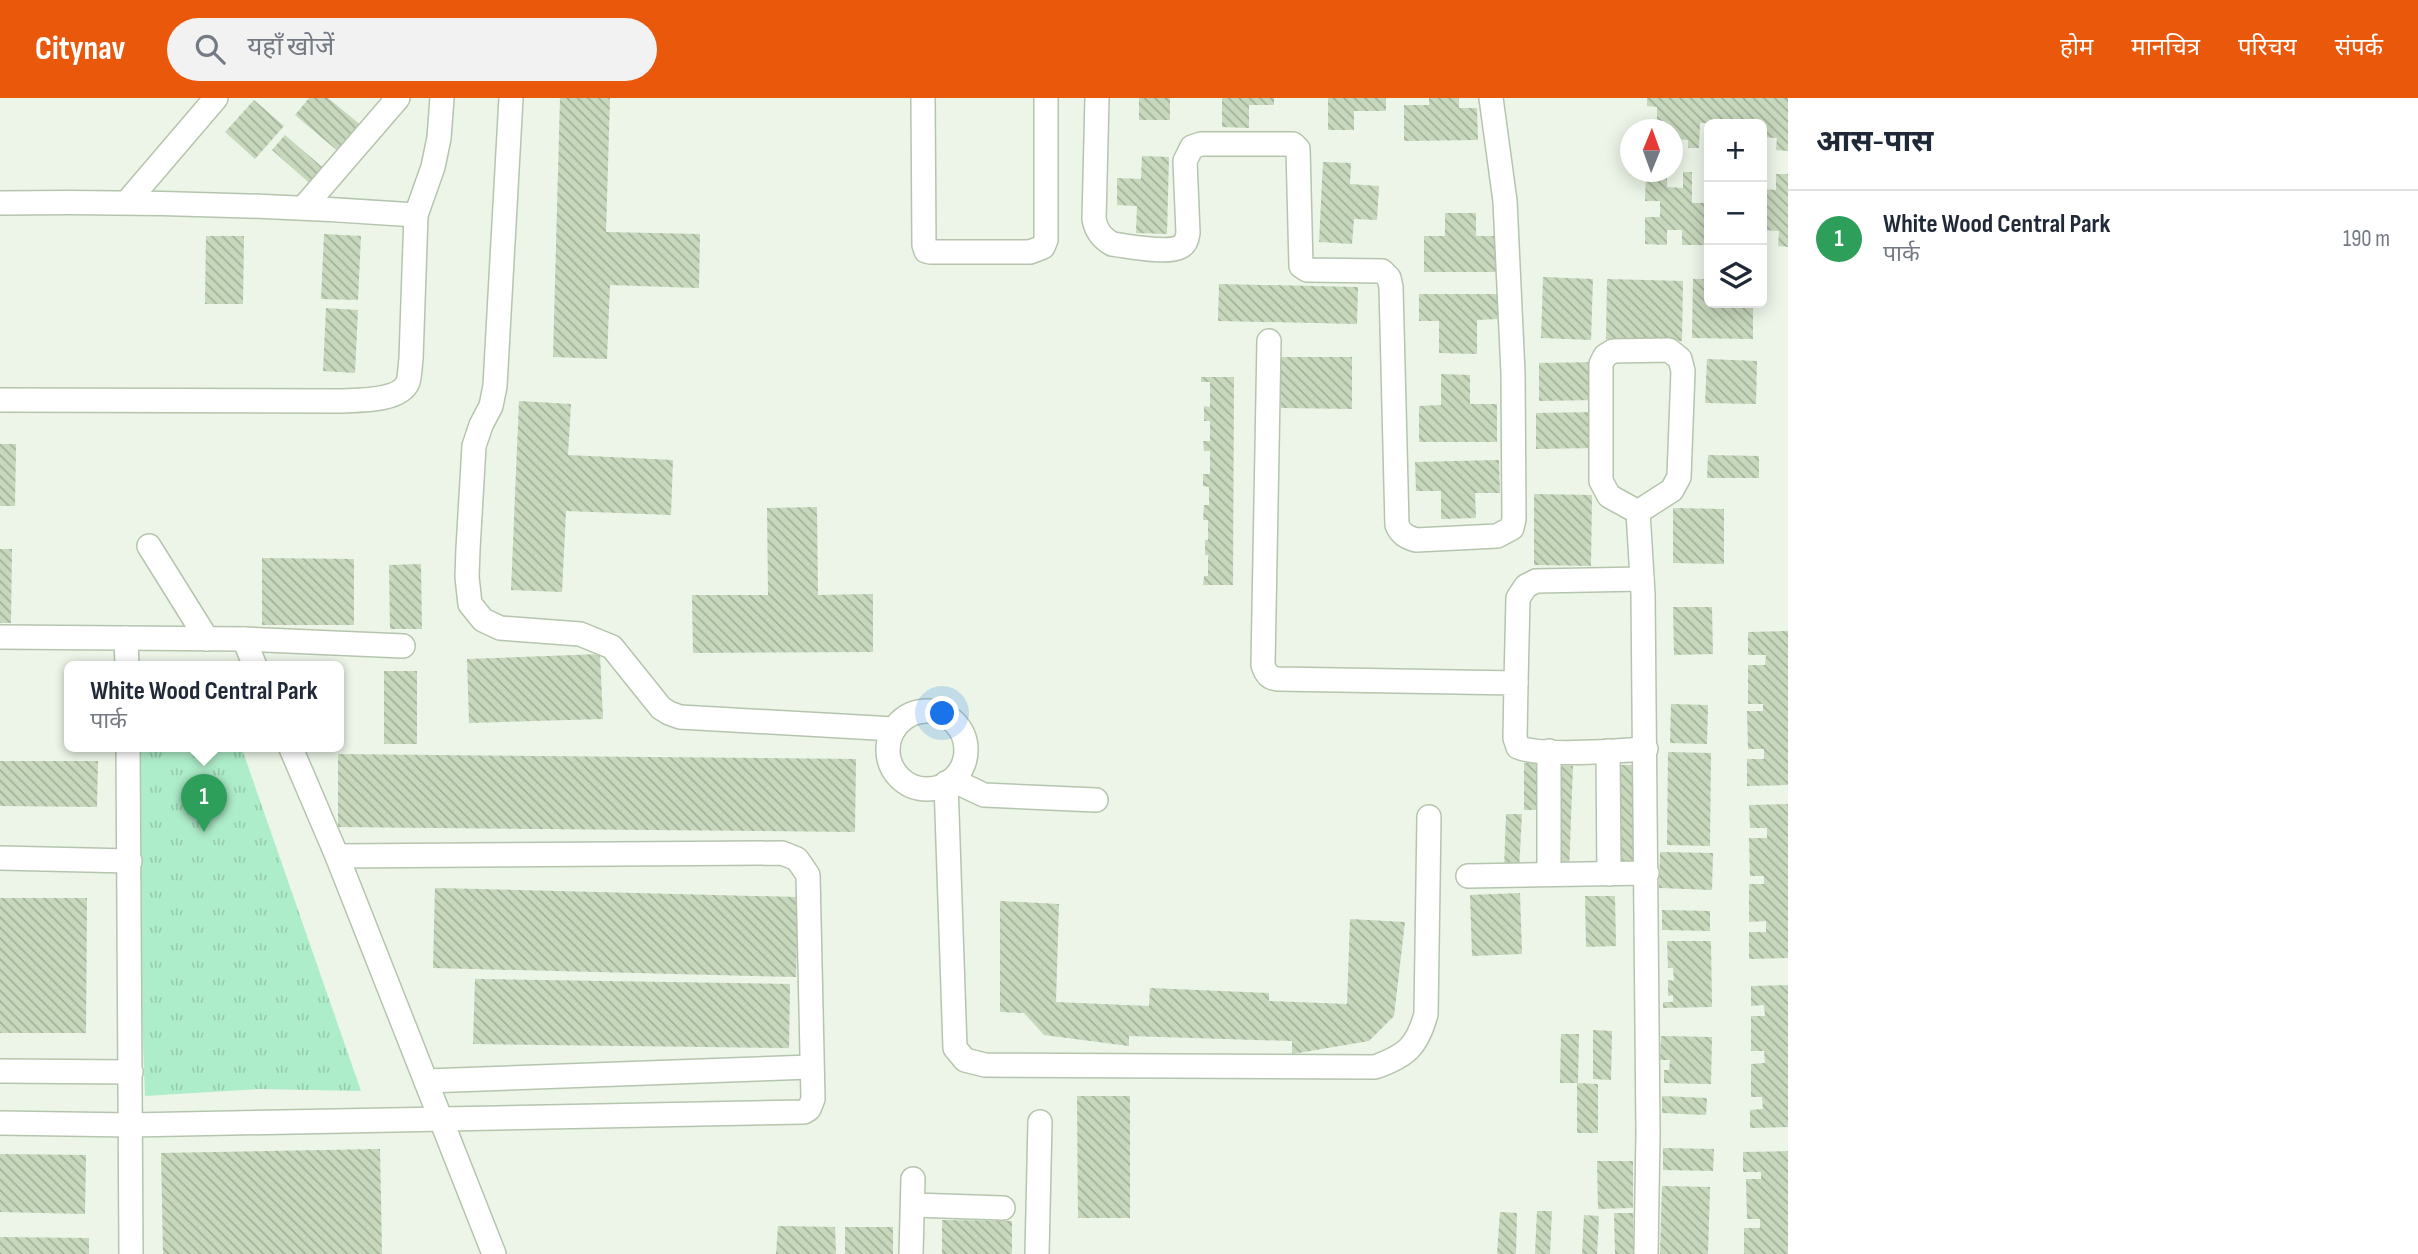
<!DOCTYPE html>
<html lang="hi">
<head>
<meta charset="utf-8">
<style>
  :root { --surface:#fff; --page:#f2f2f3; --text:#1f2937; --muted:#747a83; --line:#e0e1e3; --accent:#ea580c }
  body { margin:0; font-family:"Sofia Sans Condensed","Noto Sans Devanagari",sans-serif; background:var(--page); color:var(--text) }
  .controls { position:absolute; right:21px; top:21px; display:grid; overflow:hidden; border-radius:10px; box-shadow:0 4px 18px #0003 }
  .controls button { width:63px; height:63px; display:grid; place-items:center; padding:0; border:0; border-bottom:2px solid var(--line); background:var(--surface); color:var(--text); font:35px sans-serif }
  .compass { position:absolute; left:1620px; top:21px; width:63px; height:63px; border-radius:50%; background:var(--surface); box-shadow:0 4px 18px #0003; rotate:1deg }
  .you { position:absolute; left:943px; top:616px; width:24px; height:24px; margin:-18px; border:5px solid #fff; border-radius:50%; background:#1a73e8; box-shadow:0 0 0 10px #1a73e833 }
  .badge { display:grid; place-items:center; width:46px; height:46px; border-radius:50%; background:var(--accent); color:#fff; font-size:23px; font-weight:700 }
  .pin { position:absolute; translate:-50% -58px; filter:drop-shadow(0 2px 4px #0008) }
  .pin::after { content:''; position:absolute; top:37px; width:24px; height:21px; background:inherit; clip-path:polygon(0 0,100% 0,50% 100%) }
  .popup { position:absolute; left:64px; top:563px; width:280px; height:91px; box-sizing:border-box; display:grid; place-content:center; border-radius:10px; background:var(--surface); filter:drop-shadow(0 2px 5px #0005); font-size:23px; white-space:nowrap; color:var(--muted) }
  .popup b { font-size:26px; color:var(--text) }
  .popup::after { content:''; position:absolute; left:50%; top:100%; margin-left:-14px; border:14px solid transparent; border-top-color:var(--surface) }
  .list { margin:0; padding:0; list-style:none }
  h2 { display:flex; justify-content:space-between; align-items:center; height:91px; margin:0; padding:0 28px; font-size:30px }
  h2 small { font-size:23px; font-weight:400; color:var(--muted) }
  .list li { display:grid; grid-template-columns:46px 1fr auto; gap:21px; align-items:center; box-sizing:border-box; height:98px; padding:0 28px; border-top:2px solid var(--line) }
  .list b { display:block; font-size:26px; white-space:nowrap }
  .list p { margin:0; font-size:23px; white-space:nowrap; color:var(--muted) }
  .list em { font-size:23px; font-style:normal; color:var(--muted) }
  .icon { flex:none; width:38px; height:38px; fill:none; stroke:currentColor; stroke-width:2; stroke-linecap:round; stroke-linejoin:round }
  .map { position:relative; flex:none; width:1788px; height:1156px; overflow:hidden }
  header { display:flex; align-items:center; gap:42px; box-sizing:border-box; height:98px; padding:0 35px; background:var(--accent); color:#fff }
  header strong { font-size:33px }
  nav { display:flex; gap:38px; margin-inline-start:auto; font-size:24px }
  .search { width:490px; height:63px; background:var(--page); display:flex; align-items:center; gap:18px; box-sizing:border-box; padding:0 24px; border-radius:38px; color:var(--muted); font-size:26px }
  main { display:flex }
  aside { flex:1; background:var(--surface) }
  .map>svg:first-child { display:block }
  .grass { fill:url(#grass-tufts) }
  .building { fill:url(#building-back-hatch) }
  .lines { fill:none; stroke-linecap:round; stroke-linejoin:round }
  .minor-casing { stroke:#b5c5ad; stroke-width:26 }
  .minor { stroke:#fff; stroke-width:23 }
</style>
</head>
<body>
<header>
<strong>Citynav</strong>
<div class="search"><svg class="icon" aria-label="search" viewBox="0 0 24 24"><circle cx="10" cy="10" r="6"/><path d="M15 15l6 6"/></svg>यहाँ खोजें</div>
<nav><a>होम</a><a>मानचित्र</a><a>परिचय</a><a>संपर्क</a></nav>
</header>
<main>
<div class="map">
<svg width="1788" height="1156" viewBox="0 0 1788 1156">
  <defs>
    <pattern id="grass-tufts" width="24" height="20" patternUnits="userSpaceOnUse" patternTransform="scale(1.75)"><rect width="24" height="20" fill="#aeedc9"/><path d="M3 7l-1-3M5 7V3M7 7l1-3M15 17l-1-3M17 17v-4M19 17l1-3" fill="none" stroke="#97cdad"/></pattern>
    <pattern id="building-back-hatch" width="6" height="6" patternUnits="userSpaceOnUse" patternTransform="scale(1.75)"><rect width="6" height="6" fill="#c7d8bc"/><path d="M-1 5l2 2M0 0l6 6M5-1l2 2" fill="none" stroke="#a3b19a"/></pattern>
  </defs>
  <rect width="100%" height="100%" fill="#ecf5e8"/>
  <!-- grass -->
  <path class="grass" d="M140,648H241L361,993L260,991L145,998L137,788Z"/>
  <!-- building -->
  <g class="building">
    <path d="M309,0H328L362,28L340,55L295,17Z"/>
    <path d="M560,0H610L606,134L700,136L699,190L610,187L607,261L553,259Z"/>
    <rect x="1139" y="0" width="31" height="22"/>
    <path d="M1222,0H1274V7H1249V30L1222,29Z"/>
    <path d="M1328,0H1386V13H1354V32H1328Z"/>
    <path d="M1429,0H1459V10H1477L1478,42L1404,43V7H1429Z"/>
    <path d="M1647,0H1788V53L1776,52L1777,40L1762,39V26L1700,25L1699,50H1688V42L1672,41V32H1646V25L1657,26V9L1647,8Z"/>
    <path d="M254,2L284,28L255,61L225,34Z"/>
    <path d="M285,37L328,74L315,90L272,52Z"/>
    <path d="M1142,58L1169,59L1167,136L1136,135L1137,108L1117,107V80L1141,81Z"/>
    <path d="M1323,64L1351,65L1350,86L1379,88L1377,122L1354,121L1352,146L1319,144Z"/>
    <path d="M1646,74H1667V89L1683,90V74H1692V105H1709V147H1682V132H1667V147L1645,146V119H1660V103H1645Z"/>
    <path d="M1776,76H1788V149L1778,148L1779,133L1762,132V91L1776,92Z"/>
    <path d="M1445,115H1476V138H1498V174H1424V138H1445Z"/>
    <path d="M324,136L361,138L358,202L321,201Z"/>
    <path d="M206,138H244L243,206H205Z"/>
    <path d="M1543,179L1593,181L1591,242L1541,240Z"/>
    <path d="M1607,181L1683,183L1682,243L1606,241Z"/>
    <path d="M1693,181H1709V205H1753V241L1692,240Z"/>
    <path d="M1219,186L1358,189L1357,226L1218,223Z"/>
    <path d="M1419,196H1498V221L1477,222V256L1439,255V223H1419Z"/>
    <path d="M326,210L358,212L355,275L323,273Z"/>
    <path d="M1281,259H1352V311L1281,310Z"/>
    <path d="M1707,261L1757,263L1756,306L1705,305Z"/>
    <path d="M1600,264V302L1539,303V265Z"/>
    <path d="M1441,276L1470,277V306H1497V344H1419V308L1441,307Z"/>
    <path d="M1201,279H1234L1233,487H1203L1204,478H1208V457H1205V442H1208V422H1203L1204,407H1209V389L1203,388V376H1210V353H1204L1203,343H1210V323H1204V308L1210,309V284H1201Z"/>
    <path d="M519,303L571,306L568,357L673,362L671,417L566,413L562,494L511,492Z"/>
    <path d="M1599,314V350L1536,351V315Z"/>
    <path d="M0,346H16L15,408H0Z"/>
    <path d="M1708,357L1759,358V380H1707Z"/>
    <path d="M1499,362L1500,395H1475L1476,420L1441,421V393H1416L1415,364Z"/>
    <path d="M1534,396L1592,397L1591,468L1534,467Z"/>
    <path d="M817,409L818,497L873,496V554L693,555L692,497H768L767,410Z"/>
    <path d="M1673,410L1724,411V466L1673,465Z"/>
    <path d="M0,451H12L11,525H0Z"/>
    <path d="M262,460L354,461V527H262Z"/>
    <path d="M421,466L422,531H390L389,467Z"/>
    <path d="M1673,509H1712L1713,556L1674,557Z"/>
    <path d="M1788,533V687L1747,688V661H1764V651H1748L1747,613H1763V606H1748V567H1765L1766,557H1748V534Z"/>
    <path d="M600,556L603,621L469,625L467,561Z"/>
    <rect x="384" y="573" width="33" height="73"/>
    <path d="M1671,606L1708,607L1707,646L1670,645Z"/>
    <path d="M1668,654L1711,655L1710,748L1667,747Z"/>
    <path d="M338,656L856,661L855,734L338,729Z"/>
    <path d="M0,663H98L97,709L0,708Z"/>
    <rect x="1524" y="665" width="16" height="47"/>
    <path d="M1554,667L1573,668L1569,774H1551Z"/>
    <path d="M1613,667H1634V773H1612Z"/>
    <path d="M1788,706V860L1749,861V834H1766V823L1749,824V786H1764V778H1750L1749,740H1767V730H1750L1749,707Z"/>
    <path d="M1506,716H1522L1519,773L1504,772Z"/>
    <path d="M1660,754L1713,755L1712,792L1659,790Z"/>
    <path d="M435,790L798,799L796,879L433,870Z"/>
    <path d="M1520,795L1522,856L1472,858L1470,797Z"/>
    <path d="M1585,798H1615L1616,848L1586,849Z"/>
    <path d="M0,800H87L86,935H0Z"/>
    <path d="M1000,803L1059,806L1056,904L1149,908L1150,890L1269,895V903L1347,906L1350,821L1405,824L1394,918L1369,943L1292,956V943L1129,938V948L1044,937L1024,915L1000,914Z"/>
    <path d="M1662,812L1710,813V833L1662,832Z"/>
    <path d="M1667,843H1711L1712,909L1663,910V904H1673V897L1668,898V882L1674,883L1673,870H1668Z"/>
    <path d="M475,881L790,886L789,950L473,946Z"/>
    <path d="M1788,887V1029L1750,1030V1012L1763,1011L1762,999H1751V966L1765,965L1764,953H1751V918H1765L1764,907L1751,908V888Z"/>
    <path d="M1593,932L1612,933L1611,982L1593,981Z"/>
    <path d="M1561,936H1579L1578,985H1560Z"/>
    <path d="M1661,938L1712,939L1711,986L1664,985V972H1669L1670,962H1660Z"/>
    <path d="M1577,985L1598,986V1035H1577Z"/>
    <path d="M1077,998H1130V1120H1078Z"/>
    <path d="M1662,998L1707,1000L1706,1017L1662,1015Z"/>
    <path d="M1663,1050L1714,1051L1713,1073L1663,1072Z"/>
    <path d="M380,1051L382,1156H163L161,1055Z"/>
    <path d="M1788,1053V1156H1744V1130H1760V1121H1747L1746,1081H1761V1074H1743V1054Z"/>
    <path d="M0,1056L86,1057L85,1116L0,1114Z"/>
    <path d="M1597,1063H1633V1110L1598,1111Z"/>
    <path d="M1662,1088L1710,1089L1708,1156H1660Z"/>
    <path d="M1537,1113H1552L1550,1156H1535Z"/>
    <path d="M1500,1114L1517,1115L1516,1156H1497Z"/>
    <path d="M1614,1115H1633L1634,1156H1615Z"/>
    <path d="M1584,1117L1599,1118L1597,1156H1582Z"/>
    <path d="M942,1122L1012,1123V1156H942Z"/>
    <path d="M778,1128L835,1129L836,1156H776Z"/>
    <rect x="845" y="1129" width="48" height="27"/>
    <path d="M0,1139L89,1140V1156H0Z"/>
  </g>
  <g class="lines">
    <!-- minor casing -->
    <g class="minor-casing">
      <g id="minor">
        <path d="M511,0L495,288L491,308L481,327L474,348L468,451L467,479L470,506L483,522L500,530L580,536L612,549L661,610L669,615L680,619L894,631"/>
        <path d="M923,0L924,147L926,153L930,154H1030L1043,149L1046,142V0"/>
        <path d="M1097,0L1094,121C1096,133 1102,140 1112,146C1129,148 1166,156 1180,149C1186,146 1187,141 1188,135L1185,63L1192,49L1201,46H1293L1298,51L1301,168L1307,172L1382,173L1389,180L1391,189L1397,427C1401,436 1406,439 1416,442L1497,438L1512,430L1514,421L1513,275L1505,103L1491,0"/>
        <path d="M128,103L216,0"/>
        <path d="M0,105C139,103 277,107 416,117"/>
        <path d="M304,109L398,0"/>
        <path d="M1269,243L1263,567C1266,576 1269,580 1278,581L1516,585L1515,640L1518,649C1540,659 1619,653 1646,651"/>
        <path d="M0,302L339,303C357,302 400,304 408,284C410,277 410,268 411,261L416,117L433,69L439,40L442,0"/>
        <path d="M1638,414L1672,392L1679,379L1683,273L1680,261L1669,252L1613,253L1605,258L1601,266V383L1609,398L1638,414L1643,496L1648,1034L1646,1156"/>
        <path d="M149,448L207,541"/>
        <path d="M0,539L244,541L403,548"/>
        <path d="M126,540L127,568"/>
        <path d="M244,541L255,568"/>
        <path d="M1516,585L1518,500L1526,488L1536,483L1642,481"/>
        <circle cx="927" cy="652" r="39"/>
        <path d="M128,648L131,1156"/>
        <path d="M290,648L337,758L494,1156"/>
        <path d="M1549,653V776"/>
        <path d="M1608,653L1609,776"/>
        <path d="M952,682L984,697L1096,702"/>
        <path d="M946,685L955,950L965,962L985,967L1375,969C1406,958 1417,949 1426,916L1429,719"/>
        <path d="M0,760L130,763"/>
        <path d="M1468,778L1647,775"/>
        <path d="M0,973L131,974"/>
        <path d="M426,983L811,969"/>
        <path d="M0,1025L131,1027L804,1014L809,1011L813,1001L808,777L797,761L782,755L337,758"/>
        <path d="M913,1107L1003,1110"/>
        <path d="M911,1156L913,1081"/>
        <path d="M1037,1156L1040,1024"/>
      </g>
    </g>
    <!-- minor -->
    <use href="#minor" class="minor"/>
  </g>
</svg>
<div class="controls">
<button>+</button>
<button>−</button>
<button><svg class="icon" aria-label="layers" viewBox="0 0 24 24"><path d="M12 4l9 5-9 5-9-5zM3 14l9 5 9-5"/></svg></button>
</div>
<svg class="compass" viewBox="-18 -18 36 36"><path d="M0-13l5 13h-10z" fill="#e53935"/><path d="M0 13l5-13h-10z" fill="#747a83"/></svg>
<div class="you"></div>
<div class="pin badge" style="left:204px;top:734px;background:#2e9e5b">1</div>
<div class="popup"><b>White Wood Central Park</b>पार्क</div>
</div>
<aside>
<h2>आस-पास<small></small></h2>
<ul class="list">
<li><span class="badge" style="background:#2e9e5b">1</span><div><b>White Wood Central Park</b><p>पार्क</p></div><em>190 m</em></li>
</ul>
</aside>
</main>
</body>
</html>
